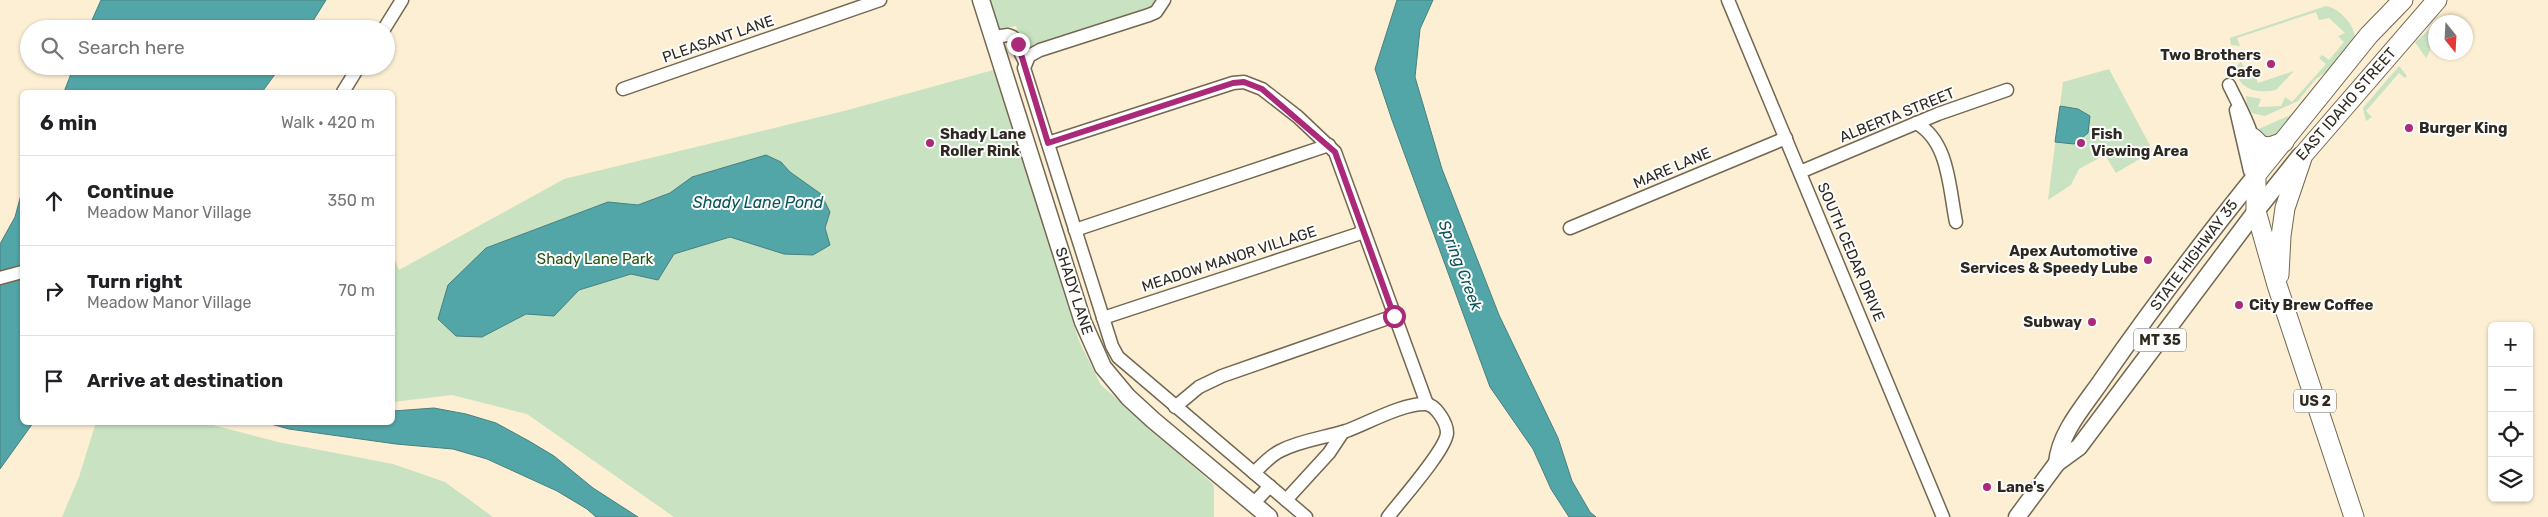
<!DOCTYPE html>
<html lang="en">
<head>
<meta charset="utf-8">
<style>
  :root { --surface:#fff; --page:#f2f2f2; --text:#202124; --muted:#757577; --line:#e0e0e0 }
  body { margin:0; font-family:Rubik,sans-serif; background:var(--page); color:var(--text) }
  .controls { position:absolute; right:15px; bottom:15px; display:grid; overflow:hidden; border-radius:8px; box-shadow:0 1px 4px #0004 }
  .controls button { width:45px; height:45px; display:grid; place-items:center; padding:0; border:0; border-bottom:1px solid var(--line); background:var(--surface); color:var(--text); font:25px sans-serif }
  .compass { position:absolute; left:2428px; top:15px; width:45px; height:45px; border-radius:50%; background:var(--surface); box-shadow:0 1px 4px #0004; rotate:162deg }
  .stop { position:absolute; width:15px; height:15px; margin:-11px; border:4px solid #aa2a79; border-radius:50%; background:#fff }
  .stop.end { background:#aa2a79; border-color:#fff; box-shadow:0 1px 5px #0008 }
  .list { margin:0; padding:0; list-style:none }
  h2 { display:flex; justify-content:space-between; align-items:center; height:65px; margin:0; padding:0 20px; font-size:21px }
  h2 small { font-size:16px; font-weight:400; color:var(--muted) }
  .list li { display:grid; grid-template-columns:32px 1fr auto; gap:15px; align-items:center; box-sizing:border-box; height:90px; padding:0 20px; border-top:1px solid var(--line) }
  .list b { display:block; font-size:19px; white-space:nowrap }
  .list p { margin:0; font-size:16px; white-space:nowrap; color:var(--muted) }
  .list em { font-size:16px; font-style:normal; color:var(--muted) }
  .icon { flex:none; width:28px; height:28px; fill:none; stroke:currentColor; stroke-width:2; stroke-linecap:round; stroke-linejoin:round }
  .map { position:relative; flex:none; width:2548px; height:517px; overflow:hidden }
  .search { position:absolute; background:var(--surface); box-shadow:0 1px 4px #0004; left:20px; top:20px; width:375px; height:55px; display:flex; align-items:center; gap:12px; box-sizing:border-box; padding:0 18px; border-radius:28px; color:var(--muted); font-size:19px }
  .panel { position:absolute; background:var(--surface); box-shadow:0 1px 4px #0004; left:20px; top:90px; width:375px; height:335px; border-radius:8px }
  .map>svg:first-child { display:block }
  .green { fill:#c9e3c2 }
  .water { fill:#53a6a8; stroke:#48807f }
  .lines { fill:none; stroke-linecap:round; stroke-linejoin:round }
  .minor-casing { stroke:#736750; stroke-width:15 }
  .major-casing { stroke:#736750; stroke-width:19 }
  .highway-casing { stroke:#736750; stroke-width:21 }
  .minor { stroke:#fff; stroke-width:12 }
  .major { stroke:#fff; stroke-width:16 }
  .highway { stroke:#fff; stroke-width:19 }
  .route { stroke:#aa2a79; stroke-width:6 }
  .poi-dot { fill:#aa2a79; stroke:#fdfdfd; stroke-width:2 }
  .labels { text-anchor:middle; stroke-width:4; stroke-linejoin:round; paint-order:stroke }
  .shield { fill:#fdfdfd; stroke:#6c6962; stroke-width:1 }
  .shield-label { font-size:14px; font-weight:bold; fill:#2e2920 }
  .street-label { font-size:15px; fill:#2e2920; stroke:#fdfdfd }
  .poi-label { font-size:15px; font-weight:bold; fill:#2e2920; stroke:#fdfdfd; text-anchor:start }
  .park-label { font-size:15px; fill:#245512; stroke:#fdfdfd }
  .water-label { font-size:16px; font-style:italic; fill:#095456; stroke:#fdfdfd }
</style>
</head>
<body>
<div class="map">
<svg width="2548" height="517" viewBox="0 0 2548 517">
  <rect width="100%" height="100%" fill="#fcefd4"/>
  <!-- green -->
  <g class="green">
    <path d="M990,0H1160L1146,10L1030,48L1022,43L1016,26L999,29Z"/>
    <path d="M2326,6C2339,8 2355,25 2355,38L2331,68L2315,80L2298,101L2265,116L2252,113L2247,104L2246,96L2261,99L2258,107L2281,106L2285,97L2292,102L2326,64L2319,58L2322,55L2329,60L2344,42L2338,36L2345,33L2329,18L2319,20L2316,12L2237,38L2240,46L2231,45L2230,38Z"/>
    <path d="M2430,29V51L2426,58L2415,42Z"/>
    <path d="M2241,61L2244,68L2252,65L2258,83L2294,71L2276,90C2258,94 2238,90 2235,68Z"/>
    <path d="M2399,66L2407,76L2405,78L2399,73L2366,111L2372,117L2366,121L2363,108Z"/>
    <path d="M997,69L1079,341L1101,385L1214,485V517H674L527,414L452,395L393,402L392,253L399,270L564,179L844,111Z"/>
    <path d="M2109,69L2153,151L2116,173L2105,155L2079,169L2071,185L2048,200L2063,82Z"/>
    <path d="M2291,115L2276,138L2268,141L2256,130Z"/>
    <path d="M96,422L205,423L278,442L393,464L445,482L493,517H62L79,477Z"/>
  </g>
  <!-- water -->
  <g class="water">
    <path d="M101,0H326L308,29H88Z"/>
    <path d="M1397,0H1433L1420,29L1415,77L1442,169L1499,315L1558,438L1572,481L1590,512L1596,517H1569L1551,489L1533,449L1490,387L1392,120L1375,69Z"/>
    <path d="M74,66H281L262,92H64Z"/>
    <path d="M2060,106L2078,109L2090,116L2088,133L2074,144L2055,142Z"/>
    <path d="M766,155L781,162L790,172L821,194L830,212L825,228L830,245L813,255L784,254L730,237L674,254L658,280L631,274L579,290L554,316L526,314L482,337L456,336L438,319L448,285L486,248L608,202L638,205L670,193L692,177Z"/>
    <path d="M22,191V422L33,423L0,469V244L15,217Z"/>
    <path d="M434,408L466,414L496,423L529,441L554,456L593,488L638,517H596L587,509L557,491L487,459L453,449L396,444L289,429L267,423L392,422L393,411Z"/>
  </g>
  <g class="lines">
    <!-- minor casing -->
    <g class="minor-casing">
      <g id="minor">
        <path d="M1164,0L1156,12L1149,15L1040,50L1029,56L1024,68L1112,346L1118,357L1306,517"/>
        <path d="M1728,0L1943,517"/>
        <path d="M384,29L402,0"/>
        <path d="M994,37L1008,35L1013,37L1025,62"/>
        <path d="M2229,85C2245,118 2258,137 2256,175"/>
        <path d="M623,89L880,0"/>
        <path d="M343,92L359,66"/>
        <path d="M2236,110L2250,171L2256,175"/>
        <path d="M1916,123C1949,141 1949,188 1956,222"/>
        <path d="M1048,143L1233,83L1244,82L1262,89L1298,117L1335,152L1427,404"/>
        <path d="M1800,172L1938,114L2007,90"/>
        <path d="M1570,228L1786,138"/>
        <path d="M1075,230L1329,145"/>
        <path d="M0,278L22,272"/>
        <path d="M1103,318L1364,232"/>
        <path d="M1175,407L1199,387L1222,376L1394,316"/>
        <path d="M1254,473C1262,465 1270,456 1280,451C1301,440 1324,438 1346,431C1368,423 1403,403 1426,404C1436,405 1447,423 1447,433C1446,450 1400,501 1388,517"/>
        <path d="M1286,500L1329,453L1343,432"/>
        <path d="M1253,504L1270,486"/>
      </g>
    </g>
    <!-- major casing -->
    <g class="major-casing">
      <g id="major">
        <path d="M981,0L1083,322L1103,367L1128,397L1153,420L1269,517"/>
        <path d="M2057,463C2060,431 2086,404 2104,377C2152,308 2203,241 2256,175"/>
        <path d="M2017,517L2057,463L2079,447L2256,211L2300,156"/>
      </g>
    </g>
    <!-- highway casing -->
    <g class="highway-casing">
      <g id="highway">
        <path d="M2253,138L2261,146L2270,147L2284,142"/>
        <path d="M2279,275L2281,236L2285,208L2303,155L2437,0"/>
        <path d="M2354,517L2277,285L2256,211V175L2369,35L2403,0"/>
      </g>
    </g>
    <!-- minor -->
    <use href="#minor" class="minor"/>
    <!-- major -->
    <use href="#major" class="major"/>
    <!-- highway -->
    <use href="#highway" class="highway"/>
  </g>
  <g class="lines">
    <!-- route -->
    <path class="route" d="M1018,44L1048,143L1233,83L1244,82L1262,89L1335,152L1394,316"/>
  </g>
  <!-- markers -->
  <g class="poi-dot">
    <circle cx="2271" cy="64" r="5"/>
    <circle cx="2409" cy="128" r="5"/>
    <circle cx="930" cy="143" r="5"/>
    <circle cx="2081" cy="143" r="5"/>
    <circle cx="2148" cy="260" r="5"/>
    <circle cx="2239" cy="305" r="5"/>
    <circle cx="2092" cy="322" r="5"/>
    <circle cx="1987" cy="487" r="5"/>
  </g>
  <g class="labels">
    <!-- shield labels -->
    <g class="shield">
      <rect x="2134" y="328.5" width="52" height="23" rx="4"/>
      <rect x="2294" y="389.5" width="42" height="23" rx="4"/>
    </g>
    <g class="shield-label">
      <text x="2160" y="345">MT 35</text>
      <text x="2315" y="406">US 2</text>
    </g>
    <!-- street labels -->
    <g class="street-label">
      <text transform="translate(718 39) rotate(-19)" y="5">PLEASANT LANE</text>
      <text transform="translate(2346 104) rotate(-49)" y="5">EAST IDAHO STREET</text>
      <text transform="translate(1897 115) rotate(-22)" y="5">ALBERTA STREET</text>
      <text transform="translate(1672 168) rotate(-23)" y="5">MARE LANE</text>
      <text transform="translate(1851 252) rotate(67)" y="5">SOUTH CEDAR DRIVE</text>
      <text transform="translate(2194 255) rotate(-53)" y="5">STATE HIGHWAY 35</text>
      <text transform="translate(1229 259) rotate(-18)" y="5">MEADOW MANOR VILLAGE</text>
      <text transform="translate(1074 291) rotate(72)" y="5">SHADY LANE</text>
    </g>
    <!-- poi labels -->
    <g class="poi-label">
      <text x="2261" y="60" text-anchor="end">Two Brothers<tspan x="2261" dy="17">Cafe</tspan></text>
      <text x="2419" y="133">Burger King</text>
      <text x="940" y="139">Shady Lane<tspan x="940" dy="17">Roller Rink</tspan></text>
      <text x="2091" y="139">Fish<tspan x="2091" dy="17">Viewing Area</tspan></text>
      <text x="2138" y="256" text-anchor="end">Apex Automotive<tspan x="2138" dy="17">Services &amp; Speedy Lube</tspan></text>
      <text x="2249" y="310">City Brew Coffee</text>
      <text x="2082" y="327" text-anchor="end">Subway</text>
      <text x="1997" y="492">Lane's</text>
    </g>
    <!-- park labels -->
    <g class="park-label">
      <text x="595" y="264">Shady Lane Park</text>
    </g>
    <!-- water labels -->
    <g class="water-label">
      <text x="758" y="208">Shady Lane Pond</text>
      <text transform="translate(1461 265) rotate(69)" y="6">Spring Creek</text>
    </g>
  </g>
</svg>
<div class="controls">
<button>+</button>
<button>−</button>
<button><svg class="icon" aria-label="locate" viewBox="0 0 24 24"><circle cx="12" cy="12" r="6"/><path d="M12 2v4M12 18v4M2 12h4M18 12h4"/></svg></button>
<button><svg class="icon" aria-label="layers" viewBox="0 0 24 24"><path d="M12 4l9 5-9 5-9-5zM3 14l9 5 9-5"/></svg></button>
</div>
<svg class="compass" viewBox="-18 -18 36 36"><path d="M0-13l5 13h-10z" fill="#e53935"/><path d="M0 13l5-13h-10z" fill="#757577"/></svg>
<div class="stop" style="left:1394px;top:316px"></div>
<div class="stop end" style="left:1018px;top:44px"></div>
<div class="search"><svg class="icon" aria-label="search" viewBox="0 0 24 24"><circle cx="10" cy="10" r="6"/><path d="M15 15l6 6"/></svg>Search here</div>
<section class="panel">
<h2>6 min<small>Walk · 420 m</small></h2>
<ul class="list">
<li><svg class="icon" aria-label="ahead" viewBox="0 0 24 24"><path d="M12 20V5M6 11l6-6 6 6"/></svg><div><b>Continue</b><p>Meadow Manor Village</p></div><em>350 m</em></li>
<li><svg class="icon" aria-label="right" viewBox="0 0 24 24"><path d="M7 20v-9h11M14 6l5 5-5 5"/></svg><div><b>Turn right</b><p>Meadow Manor Village</p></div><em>70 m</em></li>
<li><svg class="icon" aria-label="arrive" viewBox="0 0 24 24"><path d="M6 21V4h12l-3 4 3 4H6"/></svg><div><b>Arrive at destination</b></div></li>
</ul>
</section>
</div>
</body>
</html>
